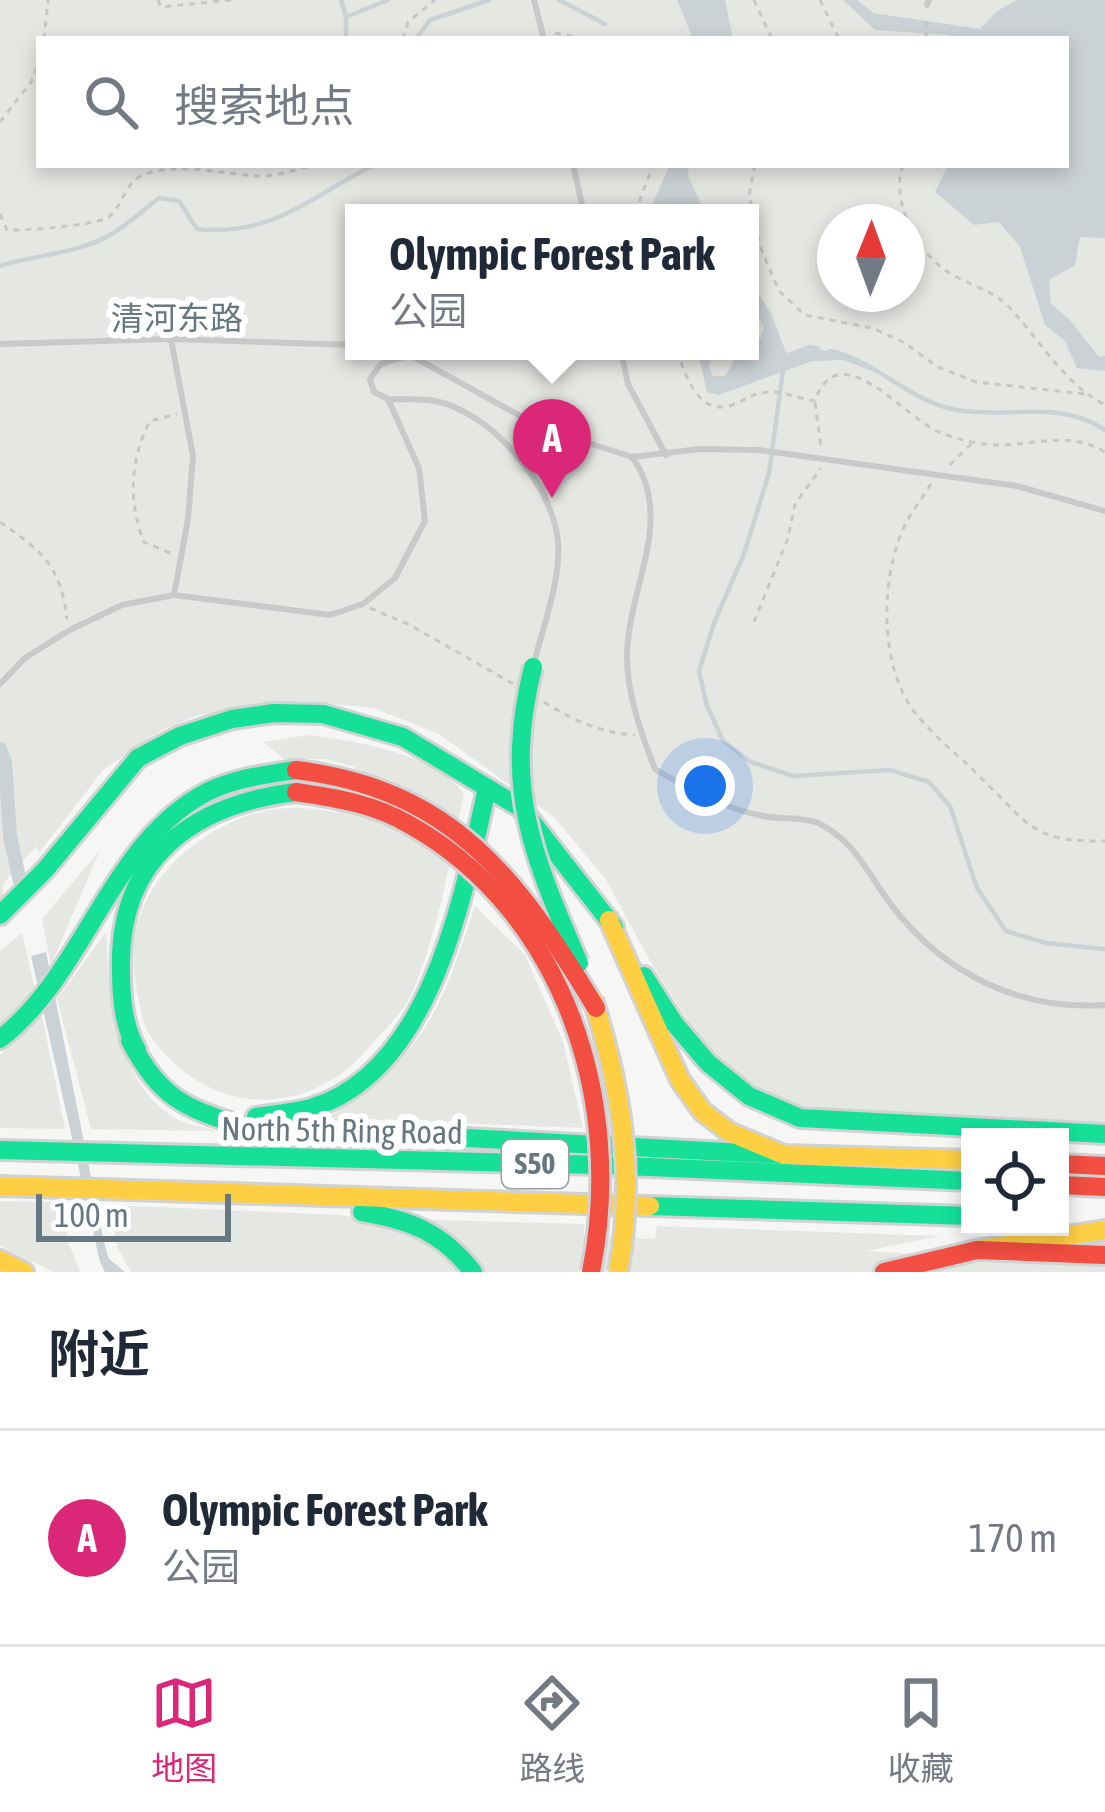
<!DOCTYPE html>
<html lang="zh">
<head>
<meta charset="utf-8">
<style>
  :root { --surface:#fff; --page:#f2f2f3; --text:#1f2937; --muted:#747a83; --line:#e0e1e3; --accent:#db2777 }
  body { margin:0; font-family:"Asap Condensed","Noto Sans SC",sans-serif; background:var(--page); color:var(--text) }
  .controls { position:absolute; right:36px; bottom:36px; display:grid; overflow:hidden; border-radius:0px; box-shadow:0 6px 18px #0003 }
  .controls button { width:108px; height:108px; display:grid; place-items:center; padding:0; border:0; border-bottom:3px solid var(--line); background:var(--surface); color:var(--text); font:60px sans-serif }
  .compass { position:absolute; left:817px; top:204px; width:108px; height:108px; border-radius:50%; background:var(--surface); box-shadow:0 6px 18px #0003; rotate:1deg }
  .scale { position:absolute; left:36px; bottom:30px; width:195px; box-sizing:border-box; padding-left:12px; border:6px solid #687882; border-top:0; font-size:33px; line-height:42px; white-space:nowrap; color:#687882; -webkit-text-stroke:9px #fff; paint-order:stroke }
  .you { position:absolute; left:705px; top:786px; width:42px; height:42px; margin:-30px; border:9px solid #fff; border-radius:50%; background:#1a73e8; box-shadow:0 0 0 18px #1a73e833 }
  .badge { display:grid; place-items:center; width:78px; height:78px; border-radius:50%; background:var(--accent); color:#fff; font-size:39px; font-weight:700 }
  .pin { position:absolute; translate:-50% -99px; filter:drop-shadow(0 3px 6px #0008) }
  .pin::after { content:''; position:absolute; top:63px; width:42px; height:36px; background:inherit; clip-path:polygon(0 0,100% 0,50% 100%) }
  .popup { position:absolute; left:345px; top:204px; width:414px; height:156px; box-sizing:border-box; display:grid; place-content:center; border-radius:0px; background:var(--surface); filter:drop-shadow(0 3px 9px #0005); font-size:39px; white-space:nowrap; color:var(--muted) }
  .popup b { font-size:45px; color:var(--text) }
  .popup::after { content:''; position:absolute; left:50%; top:100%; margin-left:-24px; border:24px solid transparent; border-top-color:var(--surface) }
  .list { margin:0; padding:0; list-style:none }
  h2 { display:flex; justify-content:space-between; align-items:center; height:156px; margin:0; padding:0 48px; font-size:51px }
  h2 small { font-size:39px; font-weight:400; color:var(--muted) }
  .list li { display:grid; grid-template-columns:78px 1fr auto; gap:36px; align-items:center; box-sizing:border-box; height:216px; padding:0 48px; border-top:3px solid var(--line) }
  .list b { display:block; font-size:45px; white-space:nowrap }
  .list p { margin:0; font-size:39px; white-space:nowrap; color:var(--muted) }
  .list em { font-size:39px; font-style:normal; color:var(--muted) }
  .icon { flex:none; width:66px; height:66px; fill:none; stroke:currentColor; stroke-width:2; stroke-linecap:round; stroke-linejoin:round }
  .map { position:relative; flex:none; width:1105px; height:1272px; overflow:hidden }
  .search { position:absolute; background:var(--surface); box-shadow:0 6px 18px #0003; left:36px; right:36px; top:36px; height:132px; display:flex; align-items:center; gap:30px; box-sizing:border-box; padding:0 42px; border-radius:0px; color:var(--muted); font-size:45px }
  .sheet { height:372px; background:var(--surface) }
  nav { display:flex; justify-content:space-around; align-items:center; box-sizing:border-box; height:168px; border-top:3px solid var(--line); background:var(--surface); font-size:33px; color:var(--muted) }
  nav a { display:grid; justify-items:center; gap:6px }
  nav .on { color:var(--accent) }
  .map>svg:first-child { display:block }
  .green { fill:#e5e7e2; fill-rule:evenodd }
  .water { fill:#cbd2d5 }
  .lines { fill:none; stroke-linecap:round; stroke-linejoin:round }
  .stream { stroke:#cbd2d5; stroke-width:4.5 }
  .canal { stroke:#cbd2d5; stroke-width:14 }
  .fast-casing { stroke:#d1d2d3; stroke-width:24 }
  .slow-casing { stroke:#d1d2d3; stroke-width:24 }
  .jam-casing { stroke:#d1d2d3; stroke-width:24 }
  .path { stroke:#c6c7c8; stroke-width:3; stroke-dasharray:6 6; stroke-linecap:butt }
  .lane { stroke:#c8caca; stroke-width:6 }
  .fast { stroke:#16e098; stroke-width:18 }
  .slow { stroke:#ffcf43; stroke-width:18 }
  .jam { stroke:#f24e42; stroke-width:18 }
  .fast-bridge-casing { stroke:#d1d2d3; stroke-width:24; stroke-linecap:butt }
  .slow-bridge-casing { stroke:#d1d2d3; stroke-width:24; stroke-linecap:butt }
  .jam-bridge-casing { stroke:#d1d2d3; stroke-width:24; stroke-linecap:butt }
  .path-bridge { stroke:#c6c7c8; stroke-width:3; stroke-dasharray:6 6; stroke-linecap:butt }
  .fast-bridge { stroke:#16e098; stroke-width:18 }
  .slow-bridge { stroke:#ffcf43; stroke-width:18 }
  .jam-bridge { stroke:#f24e42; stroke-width:18 }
  .labels { text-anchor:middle; stroke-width:12; stroke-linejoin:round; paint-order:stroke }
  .shield { fill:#fff; stroke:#95a0a8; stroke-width:3 }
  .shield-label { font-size:30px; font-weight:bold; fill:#687882 }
  .street-label { font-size:33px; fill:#687882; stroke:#fff }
</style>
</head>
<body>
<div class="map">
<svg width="1105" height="1272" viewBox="0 0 1105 1272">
  <rect width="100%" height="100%" fill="#f6f6f5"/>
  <!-- green -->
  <g class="green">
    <path d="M0,0H1105V1123L851,1111L788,1104L727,1069L695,1032L653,966L606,880L555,818L439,734L374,708L300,701L196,716L160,731L103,770L39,853L36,846L3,884V906L0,909ZM39,39H1066V165H39ZM354,213H750V351H354ZM835,222H907V294H835Z"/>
    <path d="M309,735C355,741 435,753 464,794C450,859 438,936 410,997C402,1014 383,1031 370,1046C306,1123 203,1116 148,1032C142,1022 141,1008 138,997C125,938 140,890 186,851C233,813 278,800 338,813L355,767L326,759H284L263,742Z"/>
    <path d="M100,850L51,965L42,919Z"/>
    <path d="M475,906L525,955L563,1042L583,1128L327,1118C426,1052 439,1015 475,906Z"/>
    <path d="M106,932C110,995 114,1076 171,1116C184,1124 202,1127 217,1131L91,1129L57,999Z"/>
    <path d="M22,933L35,989L0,1026V951Z"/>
    <path d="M42,1016L65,1129L0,1128V1055Z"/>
    <path d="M0,1201L62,1202L69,1244L80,1272H54L0,1246Z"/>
    <path d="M109,1205L341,1215L380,1223L434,1220L584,1224V1235L655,1239L657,1226L940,1236L866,1251L1105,1265V1272H131L118,1249Z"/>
  </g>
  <!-- water -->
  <g class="water">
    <path d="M677,0H725L733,39H687L691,34Z"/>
    <path d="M843,0H857L873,13L980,29L997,11L1017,0H1105V238L1080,237L1075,265L1049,280L1051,304L1069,319L1099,357L1105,356V371L1077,368L1065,341L1045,325L1020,247L999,222L974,225L935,192L948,165H1066V39H954L949,35L875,30Z"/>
    <path d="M670,165H688L686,177L703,213H648Z"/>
    <path d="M750,283L770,317L785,356C825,343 842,352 877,373L843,360L812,361L719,395L707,392L698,354L692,351H713L709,367L713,376H725L734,361L725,351H750V343L761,338L764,327L750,300Z"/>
    <path d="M46,952L104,1242L109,1259L125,1272H105L100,1262L31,956Z"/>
  </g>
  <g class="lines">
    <!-- stream -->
    <g class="stream">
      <path d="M341,0L346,17"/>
      <path d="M559,0L605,24"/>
      <path d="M346,39V17L388,0"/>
      <path d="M416,39L430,20L489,0"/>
      <path d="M686,165V177L703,213"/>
      <path d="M0,266C37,254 78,254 112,234C129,224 144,209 159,198L179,201L197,229C273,237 311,196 374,165"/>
      <path d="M750,283L770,317L785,356L810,347L818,349"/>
      <path d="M830,351C876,360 909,402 957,410C1008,419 1058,399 1105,430"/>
      <path d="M785,356L769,473L744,554L714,623L699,671L707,706L723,741L751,762L793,776L890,770L929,782L950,806L977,888L1006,931L1046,943L1105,949"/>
    </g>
    <!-- canal -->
    <path class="canal" d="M0,749L5,762L10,836L20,882"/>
    <!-- fast casing -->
    <g class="fast-casing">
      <g id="fast">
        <path d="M0,915L45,870L138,758L180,736L232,719L274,713L323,714L403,737L521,808L614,927"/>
        <path d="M644,976L674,1023L708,1063L749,1096L800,1118L1105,1134"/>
        <path d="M0,1039C84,974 107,852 198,797C228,779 263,775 296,770"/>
        <path d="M130,1041C161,1098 182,1107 242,1126L784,1155"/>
        <path d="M137,1050C123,1025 121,997 121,969C118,857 194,804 296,792"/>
        <path d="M256,1117C274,1114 294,1113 311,1108C432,1072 464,893 487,788"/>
        <path d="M0,1150L602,1165L970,1181"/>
        <path d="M650,1206L970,1216"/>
        <path d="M362,1212C410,1220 442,1232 473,1272"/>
      </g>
    </g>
    <!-- slow casing -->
    <g class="slow-casing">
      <g id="slow">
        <path d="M609,920L680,1080L702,1111L729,1132L784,1155L970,1160"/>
        <path d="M0,1186L650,1206"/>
        <path d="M977,1250L1105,1230"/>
        <path d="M0,1260L24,1272"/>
      </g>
    </g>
    <!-- jam casing -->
    <g class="jam-casing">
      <g id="jam">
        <path d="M1060,1164L1105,1166"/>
        <path d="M1060,1185L1105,1187"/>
        <path d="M884,1272L977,1250L1105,1255"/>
      </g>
    </g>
    <!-- path -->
    <g class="path">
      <path d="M158,0L161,7L231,0"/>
      <path d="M754,0L772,39"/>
      <path d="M820,0L839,39"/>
      <path d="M555,33L586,39"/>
      <path d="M44,39L48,0"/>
      <path d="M403,39L408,22L435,0"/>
      <path d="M926,39L927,17"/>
      <path d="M0,122L31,82L39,63"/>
      <path d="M755,165L749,195L760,246L779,291L805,315L872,328L903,342L938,367L976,382L1085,394"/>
      <path d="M903,165C890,199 916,250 945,270C965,284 992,289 1009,307C1040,340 1063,383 1105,405"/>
      <path d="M635,213L653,165"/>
      <path d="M0,214L7,230C23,231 99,225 109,217C124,204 124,182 145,174C180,162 222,174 258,176C275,177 297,169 314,165"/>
      <path d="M677,351C685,375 699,417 732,405C746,400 752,393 768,392C783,391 799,399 815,401C839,331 906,420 941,433C960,440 984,446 1005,445C1042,443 1072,432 1105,452"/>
      <path d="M815,403L821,447"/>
      <path d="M950,465L973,442"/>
      <path d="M931,484C923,497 913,510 906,523C881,573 879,656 909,704C927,732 957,753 980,777C1030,825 1031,842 1105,841"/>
      <path d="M0,522C42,551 61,566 67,619"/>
      <path d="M170,553L144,542C128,502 130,459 150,421L177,414"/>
      <path d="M370,608L410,625L515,685"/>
      <path d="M754,622L788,538L795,504L821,468"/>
      <path d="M544,702C572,720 601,733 635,735"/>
    </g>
    <!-- lane -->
    <g class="lane">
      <path d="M534,0L544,39"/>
      <path d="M927,5L929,0"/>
      <path d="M573,165L584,213"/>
      <path d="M171,339L193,456L188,519L174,595"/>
      <path d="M0,344L171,339L354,345"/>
      <path d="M403,351L542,428L632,457L700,449L759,450L1017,486L1105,511"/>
      <path d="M621,351L628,384L666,455"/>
      <path d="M388,399C403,400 421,398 435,401C490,412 548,480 557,534C564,571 543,627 534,663"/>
      <path d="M632,457C677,519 626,590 627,659C628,697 641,733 655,769C689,790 723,808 763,816C780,820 802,816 818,823C849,838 862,862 880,889C932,967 1011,1011 1105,1005"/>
      <path d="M0,684L25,658L68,631L122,605L174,595L330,615L363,604L395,578L425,521L419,468L388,399L374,392L370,379L381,364L410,355"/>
    </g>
    <!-- fast -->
    <use href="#fast" class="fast"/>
    <!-- slow -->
    <use href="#slow" class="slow"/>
    <!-- jam -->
    <use href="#jam" class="jam"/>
    <!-- fast-bridge casing -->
    <g class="fast-bridge-casing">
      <path id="fast-bridge" d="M533,667C503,788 532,854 579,963"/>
    </g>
    <!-- slow-bridge casing -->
    <g class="slow-bridge-casing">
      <path id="slow-bridge" d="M593,1000C622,1091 636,1178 618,1272"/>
    </g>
    <!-- jam-bridge casing -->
    <g class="jam-bridge-casing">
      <g id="jam-bridge">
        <path d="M296,770C453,789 519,880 596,1008"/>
        <path d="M296,792C336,798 375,804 410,825C566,913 625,1104 591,1272"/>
      </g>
    </g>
    <!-- path-bridge -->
    <path class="path-bridge" d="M817,458L830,460"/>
    <!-- fast-bridge -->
    <use href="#fast-bridge" class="fast-bridge"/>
    <!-- slow-bridge -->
    <use href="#slow-bridge" class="slow-bridge"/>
    <!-- jam-bridge -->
    <use href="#jam-bridge" class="jam-bridge"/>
  </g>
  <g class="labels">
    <!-- shield labels -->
    <rect class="shield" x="502" y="1140" width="66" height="48" rx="9"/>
    <g class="shield-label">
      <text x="535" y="1174">S50</text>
    </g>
    <!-- street labels -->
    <g class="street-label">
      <text x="177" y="330">清河东路</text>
      <text transform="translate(342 1130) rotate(1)" y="12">North 5th Ring Road</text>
    </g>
  </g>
</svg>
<div class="controls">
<button><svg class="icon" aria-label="locate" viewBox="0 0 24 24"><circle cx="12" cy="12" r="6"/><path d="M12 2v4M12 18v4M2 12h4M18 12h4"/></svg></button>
</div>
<svg class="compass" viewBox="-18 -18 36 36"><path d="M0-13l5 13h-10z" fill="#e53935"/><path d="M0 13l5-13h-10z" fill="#747a83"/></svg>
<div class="scale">100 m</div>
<div class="you"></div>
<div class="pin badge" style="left:552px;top:498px">A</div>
<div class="popup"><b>Olympic Forest Park</b>公园</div>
<div class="search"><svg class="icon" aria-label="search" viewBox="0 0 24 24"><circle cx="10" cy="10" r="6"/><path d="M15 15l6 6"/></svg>搜索地点</div>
</div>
<section class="sheet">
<h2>附近<small></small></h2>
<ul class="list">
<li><span class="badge">A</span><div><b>Olympic Forest Park</b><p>公园</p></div><em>170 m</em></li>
</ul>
</section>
<nav>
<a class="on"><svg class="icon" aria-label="map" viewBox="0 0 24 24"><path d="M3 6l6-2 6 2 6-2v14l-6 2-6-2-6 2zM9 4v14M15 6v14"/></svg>地图</a>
<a><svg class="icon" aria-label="directions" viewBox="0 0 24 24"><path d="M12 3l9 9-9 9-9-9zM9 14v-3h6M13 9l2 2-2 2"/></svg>路线</a>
<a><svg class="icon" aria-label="saved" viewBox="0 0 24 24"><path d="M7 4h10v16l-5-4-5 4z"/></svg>收藏</a>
</nav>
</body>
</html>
